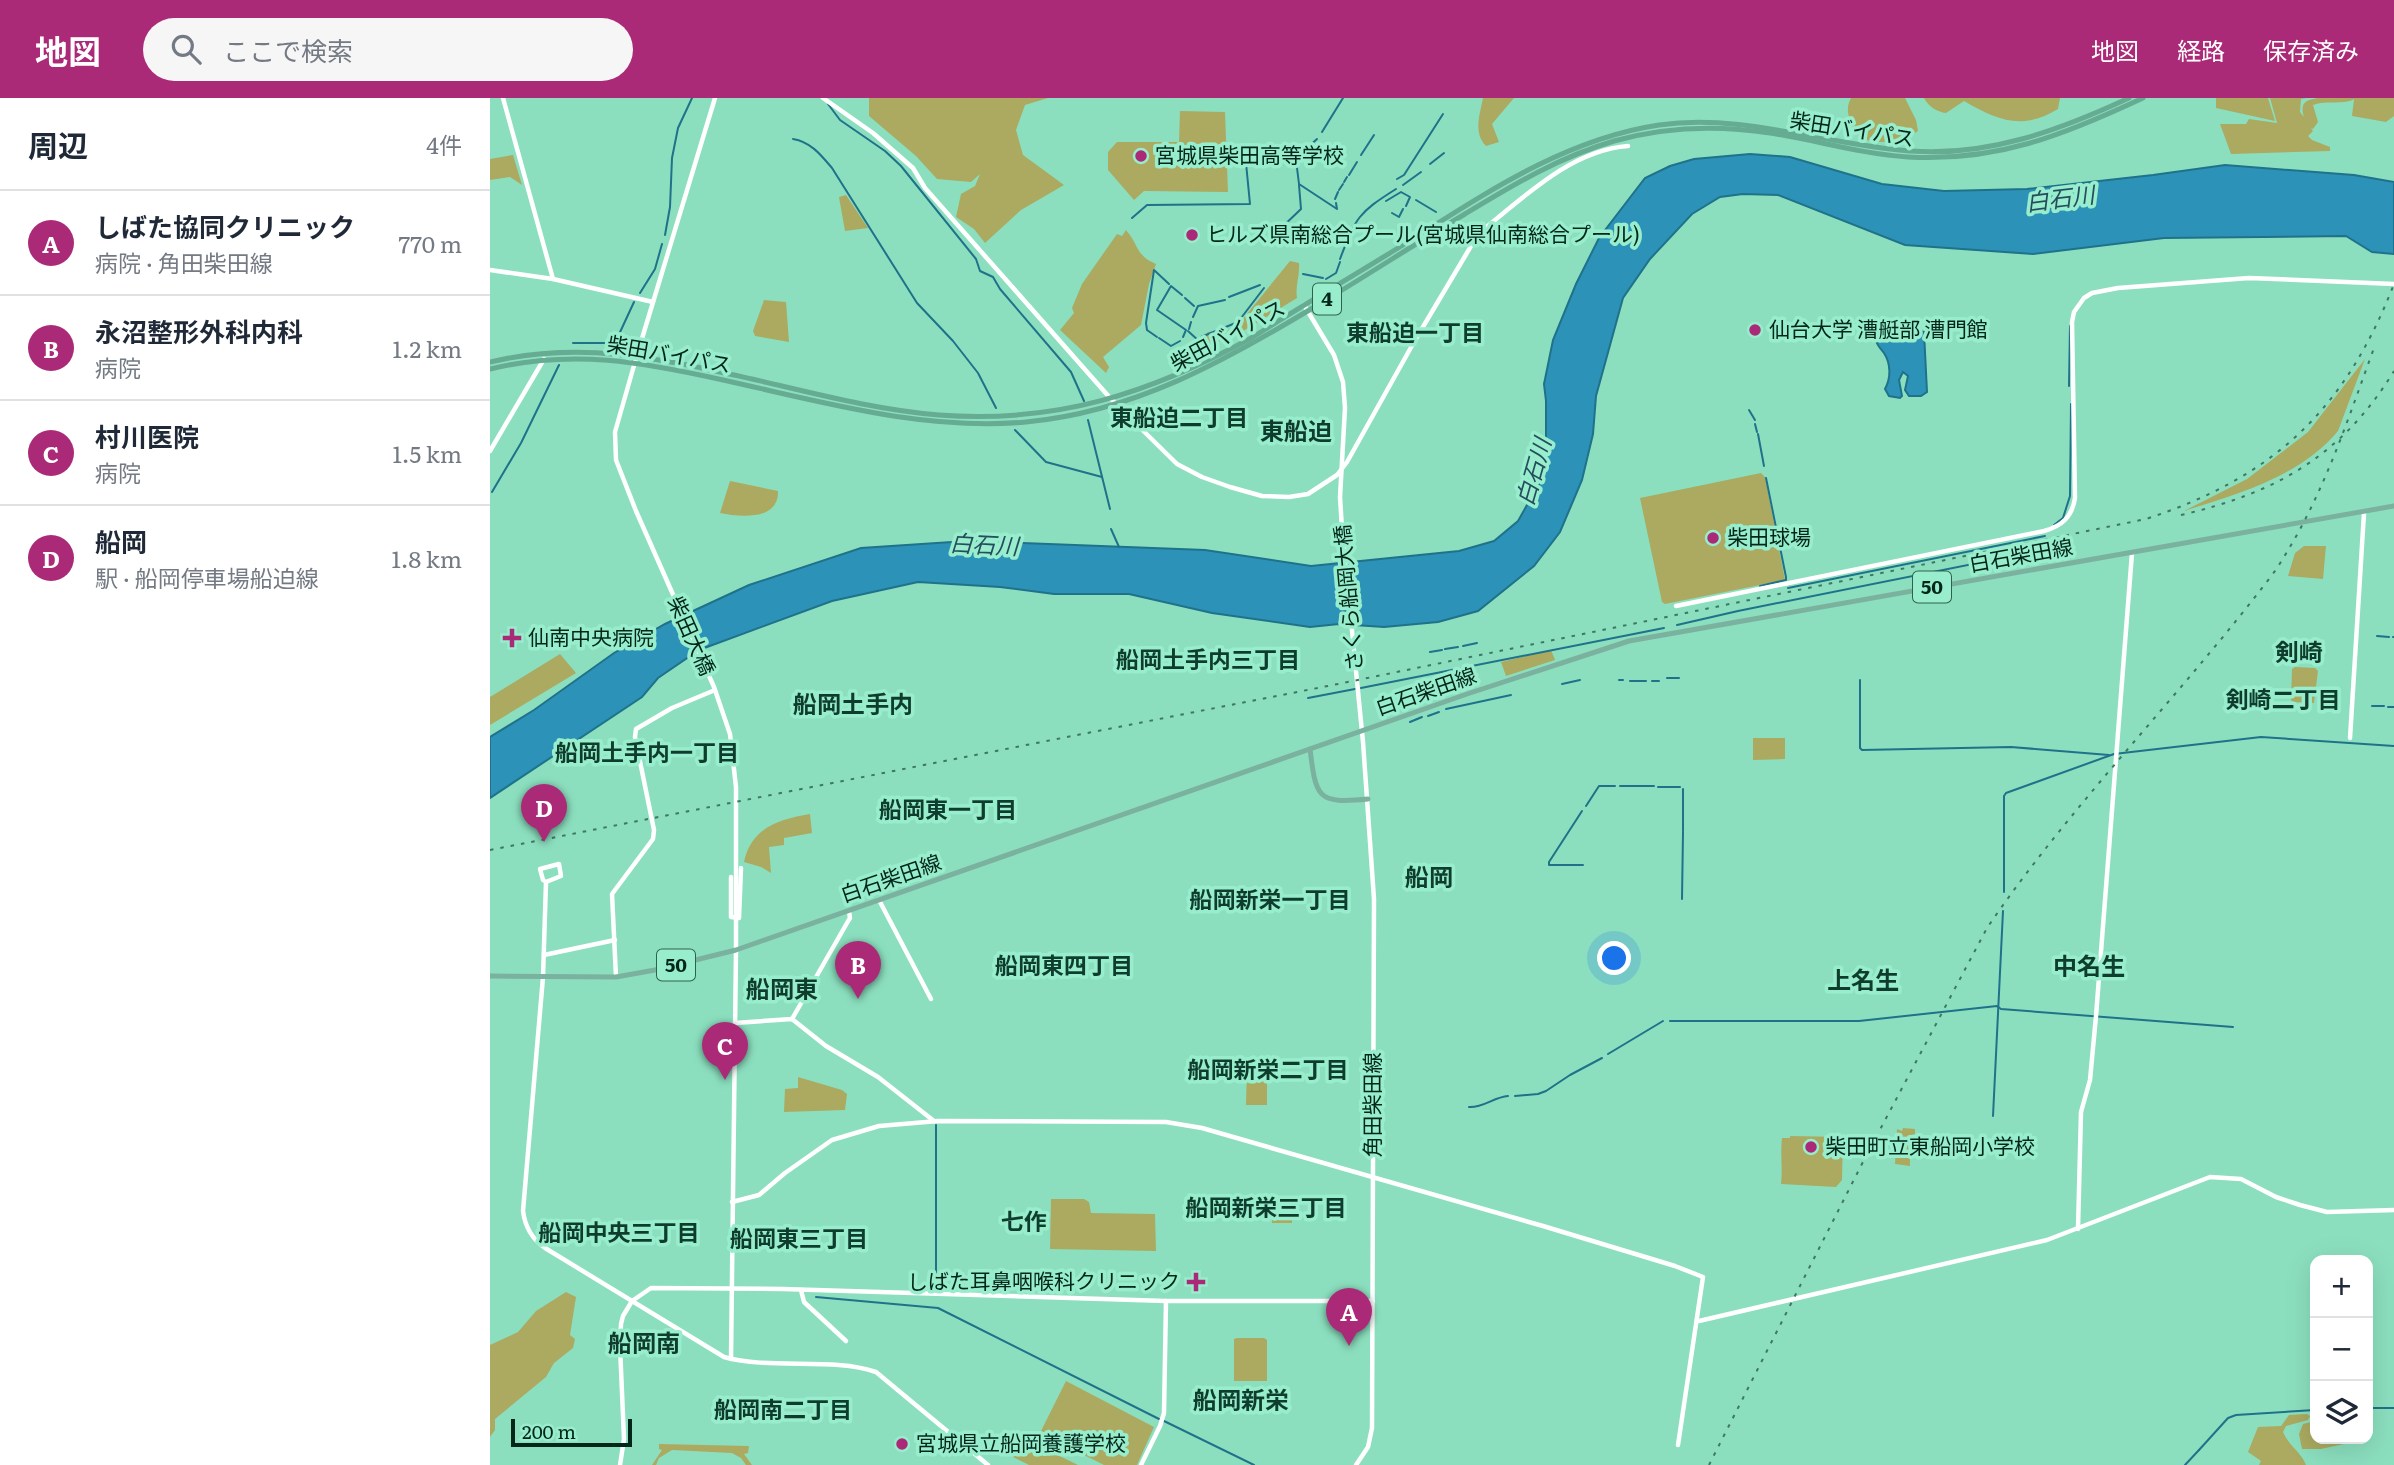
<!DOCTYPE html>
<html lang="ja">
<head>
<meta charset="utf-8">
<style>
  :root { --surface:#fff; --page:#f6f6f7; --text:#1f2937; --muted:#747a83; --line:#e0e1e3; --accent:#aa2a78 }
  body { margin:0; font-family:Literata,"Noto Sans JP",serif; background:var(--page); color:var(--text) }
  .controls { position:absolute; right:21px; bottom:21px; display:grid; overflow:hidden; border-radius:14px; box-shadow:0 7px 28px #0002 }
  .controls button { width:63px; height:63px; display:grid; place-items:center; padding:0; border:0; border-bottom:2px solid var(--line); background:var(--surface); color:var(--text); font:35px sans-serif }
  .scale { position:absolute; left:21px; bottom:18px; width:121px; box-sizing:border-box; padding-left:7px; border:4px solid #01261a; border-top:0; font-size:19px; line-height:24px; white-space:nowrap; color:#01261a; -webkit-text-stroke:5px #98edcc; paint-order:stroke }
  .you { position:absolute; left:1125px; top:861px; width:24px; height:24px; margin:-18px; border:5px solid #fff; border-radius:50%; background:#1a73e8; box-shadow:0 0 0 10px #1a73e833 }
  .badge { display:grid; place-items:center; width:46px; height:46px; border-radius:50%; background:var(--accent); color:#fff; font-size:23px; font-weight:700 }
  .pin { position:absolute; translate:-50% -58px; filter:drop-shadow(0 2px 4px #0008) }
  .pin::after { content:''; position:absolute; top:37px; width:24px; height:21px; background:inherit; clip-path:polygon(0 0,100% 0,50% 100%) }
  .list { margin:0; padding:0; list-style:none }
  h2 { display:flex; justify-content:space-between; align-items:center; height:91px; margin:0; padding:0 28px; font-size:30px }
  h2 small { font-size:23px; font-weight:400; color:var(--muted) }
  .list li { display:grid; grid-template-columns:46px 1fr auto; gap:21px; align-items:center; box-sizing:border-box; height:105px; padding:0 28px; border-top:2px solid var(--line) }
  .list b { display:block; font-size:26px; white-space:nowrap }
  .list p { margin:0; font-size:23px; white-space:nowrap; color:var(--muted) }
  .list em { font-size:23px; font-style:normal; color:var(--muted) }
  .icon { flex:none; width:38px; height:38px; fill:none; stroke:currentColor; stroke-width:2; stroke-linecap:round; stroke-linejoin:round }
  .map { position:relative; flex:none; width:1904px; height:1367px; overflow:hidden }
  header { display:flex; align-items:center; gap:42px; box-sizing:border-box; height:98px; padding:0 35px; background:var(--accent); color:#fff }
  header strong { font-size:33px }
  nav { display:flex; gap:38px; margin-inline-start:auto; font-size:24px }
  .search { width:490px; height:63px; background:var(--page); display:flex; align-items:center; gap:18px; box-sizing:border-box; padding:0 24px; border-radius:38px; color:var(--muted); font-size:26px }
  main { display:flex }
  aside { flex:1; background:var(--surface) }
  .map>svg:first-child { display:block }
  .green { fill:#abaa60 }
  .water { fill:#2c92b8; stroke:#1f7289; stroke-width:2 }
  .lines { fill:none; stroke-linecap:round; stroke-linejoin:round }
  .stream { stroke:#1f7289; stroke-width:2 }
  .tertiary { stroke:#fff; stroke-width:4.5 }
  .secondary { stroke:#fff; stroke-width:4.5 }
  .primary { stroke:#7bb29f; stroke-width:5 }
  .trunk { stroke:#66ac93; stroke-width:5 }
  .rail { stroke:#3e7762; stroke-width:2; stroke-dasharray:3.5 7; stroke-linecap:butt }
  .poi-dot { fill:#aa2a78; stroke:#98edcc; stroke-width:2.5 }
  .labels { text-anchor:middle; stroke-width:7; stroke-linejoin:round; paint-order:stroke }
  .shield { fill:#98edcc; stroke:#2e624f; stroke-width:2 }
  .shield-label { font-size:19px; font-weight:bold; fill:#01261a }
  .street-label { font-size:21px; fill:#01261a; stroke:#98edcc }
  .poi-label { font-size:21px; fill:#01261a; stroke:#98edcc; text-anchor:start }
  .water-label { font-size:23px; font-style:italic; fill:#244d5e; stroke:#98edcc }
  .neighbourhood-label { font-size:23px; font-weight:bold; fill:#0e3d2e; stroke:#98edcc }
  .quarter-label { font-size:24px; font-weight:bold; fill:#0e3d2e; stroke:#98edcc }
</style>
</head>
<body>
<header>
<strong>地図</strong>
<div class="search"><svg class="icon" aria-label="search" viewBox="0 0 24 24"><circle cx="10" cy="10" r="6"/><path d="M15 15l6 6"/></svg>ここで検索</div>
<nav><a>地図</a><a>経路</a><a>保存済み</a></nav>
</header>
<main>
<aside>
<h2>周辺<small>4件</small></h2>
<ul class="list">
<li><span class="badge">A</span><div><b>しばた協同クリニック</b><p>病院 · 角田柴田線</p></div><em>770 m</em></li>
<li><span class="badge">B</span><div><b>永沼整形外科内科</b><p>病院</p></div><em>1.2 km</em></li>
<li><span class="badge">C</span><div><b>村川医院</b><p>病院</p></div><em>1.5 km</em></li>
<li><span class="badge">D</span><div><b>船岡</b><p>駅 · 船岡停車場船迫線</p></div><em>1.8 km</em></li>
</ul>
</aside>
<div class="map">
<svg width="1904" height="1367" viewBox="0 0 1904 1367">
  <rect width="100%" height="100%" fill="#8bdfbf"/>
  <!-- green -->
  <g class="green">
    <path d="M379,0H558L535,7L526,32L533,57L574,87L531,112L495,145L484,131L466,119L471,96L485,88L490,76L481,84L447,81L426,58L379,18Z"/>
    <path d="M993,0H1024L1002,26L1009,44L996,48C983,35 990,16 993,0Z"/>
    <path d="M1361,0H1415L1426,22L1428,33C1413,44 1377,51 1364,33C1362,29 1361,25 1360,22C1357,13 1357,8 1361,0Z"/>
    <path d="M1434,0H1570L1568,11C1532,33 1507,22 1474,3L1456,15C1447,14 1438,8 1434,0Z"/>
    <path d="M1726,0H1778L1785,23L1726,10Z"/>
    <path d="M1780,0H1817L1811,1L1810,14L1814,19C1810,6 1814,2 1828,0H1904V18L1896,24L1862,18L1864,1C1856,7 1836,2 1823,7L1828,24L1823,31L1821,30L1823,33L1818,38L1822,42L1840,49V53L1741,56L1730,26H1756L1759,21L1787,25Z"/>
    <path d="M690,13L735,14L738,94L654,93L644,102L618,72V54L627,44H689Z"/>
    <path d="M23,57L32,87L20,79L0,82V61Z"/>
    <path d="M356,97L378,130L355,133L349,99Z"/>
    <path d="M636,132C649,147 645,157 666,166L659,186L651,227L613,259L619,269L616,275L570,232L584,215L582,210L592,186L627,136L632,138Z"/>
    <path d="M800,163L809,165C810,178 805,188 807,200L745,238L719,247L713,253L710,242L718,234L738,232L752,222Z"/>
    <path d="M274,202L296,204L299,244L265,238L263,233Z"/>
    <path d="M1875,261L1848,333C1811,378 1748,396 1694,413L1757,381L1818,334Z"/>
    <path d="M1271,375L1275,379L1295,482L1175,506L1172,504L1150,400Z"/>
    <path d="M240,383L288,393C289,423 250,419 230,415Z"/>
    <path d="M1814,448H1836L1833,481L1798,478L1805,455Z"/>
    <path d="M1061,552L1065,562L1016,578L1011,564Z"/>
    <path d="M70,556L86,575L0,627V599Z"/>
    <path d="M1805,569L1825,570L1828,573L1824,605L1803,604L1801,602L1802,571Z"/>
    <path d="M1263,640H1295V661L1263,662Z"/>
    <path d="M320,716L322,735L294,740V747L279,749L281,775L271,769L254,764C261,730 289,721 320,716Z"/>
    <path d="M744,792L766,793V815L741,813L742,794Z"/>
    <path d="M757,970L777,972V1007H756Z"/>
    <path d="M308,979L352,992L357,996L355,1012L294,1014L295,991L308,990Z"/>
    <path d="M1413,1030L1425,1031V1036L1417,1038L1418,1050L1420,1051V1068L1405,1066L1407,1031L1412,1033Z"/>
    <path d="M1300,1038L1353,1039L1352,1082L1346,1089L1291,1086C1293,1070 1290,1055 1292,1040H1300Z"/>
    <path d="M783,1100H801L802,1125H782Z"/>
    <path d="M561,1101H594L599,1104L601,1115L665,1116L666,1153L560,1151Z"/>
    <path d="M76,1194L86,1199L80,1237L85,1241L83,1250L64,1265L56,1279L5,1321V1332L0,1339V1247L28,1234L46,1213Z"/>
    <path d="M747,1240H774L777,1242V1283H744V1241Z"/>
    <path d="M576,1283L664,1329L647,1367H614L550,1335Z"/>
    <path d="M1817,1316L1820,1318L1818,1322L1796,1328L1793,1334C1799,1348 1811,1354 1816,1367H1769L1771,1363L1758,1354L1768,1329L1791,1328L1799,1317Z"/>
    <path d="M1825,1323V1341H1856L1854,1346L1831,1351H1812L1809,1336L1813,1326Z"/>
    <path d="M533,1340L588,1367H539L523,1359Z"/>
    <path d="M169,1346L259,1348L258,1355L254,1356L262,1367H256L251,1360L242,1355L182,1352L169,1360L166,1367H162L172,1352L169,1351Z"/>
  </g>
  <!-- water -->
  <g class="water">
    <path d="M1260,56L1300,59L1392,86L1454,93L1537,91L1663,77L1735,67L1864,77L1904,84V156L1882,154L1856,138L1674,140L1543,156L1415,147L1288,97L1253,96L1230,99L1202,116L1160,161L1133,200L1106,298L1103,336L1092,382L1070,434L1044,468L988,513L948,524L894,529L849,526L820,529L722,515L639,496H564L510,489L428,484L342,503L209,552L168,580L152,599L0,700V639L44,612L124,555L175,526L259,487L371,450L477,443L715,452L821,468L969,453L1004,443L1028,423L1050,384L1056,342V303L1054,286L1063,242L1086,186L1109,140L1155,80L1180,68L1204,61Z"/>
    <path d="M1425,231L1434,234L1437,294L1431,298H1419L1415,292L1418,278L1413,274L1409,282L1412,298L1410,300L1399,298L1395,291C1401,280 1401,266 1394,255C1389,248 1386,247 1385,239L1404,232Z"/>
  </g>
  <g class="lines">
    <!-- stream -->
    <g class="stream">
      <path d="M338,6L350,22L395,53L411,68L486,161L490,173L503,179L510,191L581,274L594,303"/>
      <path d="M832,34L853,0"/>
      <path d="M303,41C321,44 331,57 342,70L427,205L463,243L488,275L506,310"/>
      <path d="M817,50L827,41"/>
      <path d="M814,52L806,62L809,86L847,111L846,105"/>
      <path d="M871,57L884,37"/>
      <path d="M940,66L954,55"/>
      <path d="M859,77L867,64"/>
      <path d="M907,81L914,77L953,16"/>
      <path d="M854,84L857,79"/>
      <path d="M913,87L931,74"/>
      <path d="M849,92L853,86"/>
      <path d="M845,101L848,94"/>
      <path d="M926,102L946,114"/>
      <path d="M896,103L911,94L920,99L916,108"/>
      <path d="M902,115L909,119L913,111"/>
      <path d="M642,120L657,107L760,106L756,65"/>
      <path d="M967,127L974,132"/>
      <path d="M789,132L811,111L809,87"/>
      <path d="M175,137L180,109L182,60L188,30L202,0"/>
      <path d="M850,161C866,119 868,115 906,91"/>
      <path d="M813,176L833,180"/>
      <path d="M836,181L846,175L850,164"/>
      <path d="M150,195L165,171L172,146"/>
      <path d="M692,197L681,188L667,212L696,232L693,239"/>
      <path d="M739,199L770,187"/>
      <path d="M695,200L704,208"/>
      <path d="M703,219L708,208L735,202"/>
      <path d="M699,231L701,224"/>
      <path d="M698,233L710,244L711,257"/>
      <path d="M667,239L657,232L656,225L664,172L679,186"/>
      <path d="M669,240L681,248L690,243"/>
      <path d="M709,244L711,239L748,224L774,190"/>
      <path d="M83,245H125L144,204"/>
      <path d="M1579,288L1580,228"/>
      <path d="M1259,312L1265,322"/>
      <path d="M598,322L620,411"/>
      <path d="M1265,326L1267,334"/>
      <path d="M525,332L556,364L612,379"/>
      <path d="M1268,336L1274,368"/>
      <path d="M2,394L31,345L69,267"/>
      <path d="M1564,427L1573,420L1580,398L1581,306"/>
      <path d="M621,431L629,449"/>
      <path d="M1270,488L1296,482V479L1276,380"/>
      <path d="M1298,490L1555,438"/>
      <path d="M1187,527L1248,513L1583,446"/>
      <path d="M1887,538L1899,539"/>
      <path d="M1903,539H1904"/>
      <path d="M973,548L987,545"/>
      <path d="M955,551L968,549"/>
      <path d="M940,554L952,552"/>
      <path d="M1177,580H1189"/>
      <path d="M1129,582H1133"/>
      <path d="M1370,582V650L1372,652L1521,649L1619,657"/>
      <path d="M1140,583H1156"/>
      <path d="M1162,583H1169"/>
      <path d="M1072,586L1090,582"/>
      <path d="M871,590L1174,530"/>
      <path d="M818,600L865,591"/>
      <path d="M1882,608H1894"/>
      <path d="M1898,609H1904"/>
      <path d="M956,611L1021,597"/>
      <path d="M938,618L949,614"/>
      <path d="M920,624L932,619"/>
      <path d="M1130,688H1164"/>
      <path d="M1168,689H1190"/>
      <path d="M1193,691V733"/>
      <path d="M1096,708L1109,688H1125"/>
      <path d="M1092,713L1059,764V767H1093"/>
      <path d="M1514,794V698L1516,695L1624,656L1771,639L1904,648"/>
      <path d="M1192,801L1193,734"/>
      <path d="M1180,923H1369L1507,908L1511,911L1743,929"/>
      <path d="M1118,956L1173,923"/>
      <path d="M1025,998L1048,996L1056,993L1080,977L1112,960"/>
      <path d="M979,1009C993,1010 1004,999 1018,998"/>
      <path d="M1503,1018L1513,813"/>
      <path d="M446,1190V1027"/>
      <path d="M326,1199L448,1210L669,1321"/>
      <path d="M1878,1310H1904"/>
      <path d="M674,1323L764,1367"/>
      <path d="M1709,1352L1738,1320L1746,1317L1825,1312"/>
      <path d="M1695,1367L1709,1352"/>
    </g>
    <!-- tertiary -->
    <g class="tertiary">
      <path d="M13,0L63,181"/>
      <path d="M333,0L383,35L423,70L435,90L621,301L687,366L712,379L740,389L772,398L799,399L818,396L847,377L857,364L924,244L987,138L993,132C1035,98 1082,52 1138,48"/>
      <path d="M0,172L63,181L163,204"/>
      <path d="M147,257L225,0"/>
      <path d="M0,353L54,261"/>
      <path d="M1186,508L1554,433C1572,428 1582,419 1585,400L1582,224L1584,214L1594,200L1602,195L1628,190L1759,180L1904,186"/>
      <path d="M1860,640L1874,415"/>
      <path d="M389,802L441,901"/>
      <path d="M54,857L125,842"/>
      <path d="M53,879L33,1113C35,1129 42,1141 55,1150L234,1259C281,1272 342,1259 386,1274L498,1367"/>
      <path d="M126,879L122,796L163,741L164,732L145,639L146,631L182,610L225,592"/>
      <path d="M302,921L357,825L360,820L359,813"/>
      <path d="M245,925L302,921L336,948L388,979L444,1023"/>
      <path d="M242,1104L269,1097L295,1075L342,1042L389,1028L448,1023L676,1024L712,1030L1053,1128L1185,1168L1213,1179L1188,1347"/>
      <path d="M1588,1131L1591,1014L1600,982L1606,918L1642,455"/>
      <path d="M311,1192L314,1204L356,1243"/>
      <path d="M1209,1223L1557,1142L1720,1079L1751,1081L1786,1099L1810,1107L1837,1114L1904,1112"/>
      <path d="M241,1261L246,852"/>
      <path d="M130,1367L134,1341L130,1248L131,1226L133,1218L142,1203L161,1190L293,1191L676,1203H883"/>
      <path d="M651,1367L670,1328L674,1315L676,1203"/>
    </g>
    <!-- secondary -->
    <g class="secondary">
      <path d="M814,207L844,257L853,284L855,310L850,399L852,431L873,644L884,801L882,1330L878,1349L866,1367"/>
      <path d="M147,257L125,334L126,362L146,413L224,589L240,636L246,689V852"/>
      <path d="M241,779V819L249,820L251,770"/>
      <path d="M53,879L56,784L53,782L50,771L69,766L71,778L56,784"/>
    </g>
    <!-- primary -->
    <g class="primary">
      <path d="M820,651C826,700 827,706 878,701"/>
      <path d="M0,878L126,879L165,872L246,852L977,596L1139,543L1904,408"/>
    </g>
    <!-- trunk -->
    <g class="trunk">
      <path d="M0,264C92,242 172,261 262,281C323,295 386,312 449,317C567,326 661,295 763,239C815,206 868,175 921,142C999,93 1076,41 1169,27C1255,15 1335,47 1420,53C1498,59 1570,32 1639,0"/>
      <path d="M0,271C83,251 152,264 233,282C333,304 433,333 536,324C644,314 735,263 826,208C876,178 925,146 975,116C1023,87 1069,59 1124,43C1174,29 1228,27 1280,35C1326,42 1371,56 1418,59C1507,64 1574,37 1653,0"/>
    </g>
    <!-- rail -->
    <g class="rail">
      <path d="M1691,417C1786,395 1852,358 1904,273"/>
      <path d="M0,752L853,585L1656,421C1784,379 1855,312 1904,186"/>
      <path d="M1219,1367L1376,1058L1497,830C1583,704 1693,595 1785,473C1832,402 1855,329 1884,250"/>
    </g>
  </g>
  <!-- markers -->
  <g class="poi-dot">
    <circle cx="651" cy="58" r="7"/>
    <circle cx="702" cy="137" r="7"/>
    <circle cx="1265" cy="232" r="7"/>
    <circle cx="1223" cy="440" r="7"/>
    <path d="M18.5 529.5h7v7h7v7h-7v7h-7v-7h-7v-7h7z"/>
    <circle cx="1321" cy="1049" r="7"/>
    <path d="M702.5 1173.5h7v7h7v7h-7v7h-7v-7h-7v-7h7z"/>
    <circle cx="412" cy="1346" r="7"/>
  </g>
  <g class="labels">
    <!-- shield labels -->
    <g class="shield">
      <rect x="823" y="185.5" width="28" height="31" rx="5"/>
      <rect x="1423" y="473.5" width="38" height="31" rx="5"/>
      <rect x="167" y="851.5" width="38" height="31" rx="5"/>
    </g>
    <g class="shield-label">
      <text x="837" y="208">4</text>
      <text x="1442" y="496">50</text>
      <text x="186" y="874">50</text>
    </g>
    <!-- street labels -->
    <g class="street-label">
      <text transform="translate(1362 32) rotate(9)" y="7">柴田バイパス</text>
      <text transform="translate(738 238) rotate(-28)" y="7">柴田バイパス</text>
      <text transform="translate(179 257) rotate(10)" y="7">柴田バイパス</text>
      <text transform="translate(1531 458) rotate(-10)" y="7">白石柴田線</text>
      <text transform="translate(859 500) rotate(-95)" y="7">さくら船岡大橋</text>
      <text transform="translate(201 538) rotate(66)" y="7">柴田大橋</text>
      <text transform="translate(936 594) rotate(-19)" y="7">白石柴田線</text>
      <text transform="translate(401 781) rotate(-19)" y="7">白石柴田線</text>
      <text transform="translate(883 1007) rotate(-90)" y="7">角田柴田線</text>
    </g>
    <!-- poi labels -->
    <g class="poi-label">
      <text x="665" y="65">宮城県柴田高等学校</text>
      <text x="716" y="144">ヒルズ県南総合プール(宮城県仙南総合プール)</text>
      <text x="1279" y="239">仙台大学 漕艇部 漕門館</text>
      <text x="1237" y="447">柴田球場</text>
      <text x="38" y="547">仙南中央病院</text>
      <text x="1335" y="1056">柴田町立東船岡小学校</text>
      <text x="690" y="1191" text-anchor="end">しばた耳鼻咽喉科クリニック</text>
      <text x="426" y="1353">宮城県立船岡養護学校</text>
    </g>
    <!-- water labels -->
    <g class="water-label">
      <text transform="translate(1570 101) rotate(-7)" y="8">白石川</text>
      <text transform="translate(1044 374) rotate(-74)" y="8">白石川</text>
      <text transform="translate(494 447) rotate(3)" y="8">白石川</text>
    </g>
    <!-- neighbourhood labels -->
    <g class="neighbourhood-label">
      <text x="925" y="243">東船迫一丁目</text>
      <text x="689" y="328">東船迫二丁目</text>
      <text x="718" y="570">船岡土手内三丁目</text>
      <text x="1793" y="610">剣崎二丁目</text>
      <text x="157" y="663">船岡土手内一丁目</text>
      <text x="458" y="720">船岡東一丁目</text>
      <text x="780" y="810">船岡新栄一丁目</text>
      <text x="574" y="876">船岡東四丁目</text>
      <text x="778" y="980">船岡新栄二丁目</text>
      <text x="776" y="1118">船岡新栄三丁目</text>
      <text x="534" y="1132">七作</text>
      <text x="129" y="1143">船岡中央三丁目</text>
      <text x="309" y="1149">船岡東三丁目</text>
      <text x="293" y="1320">船岡南二丁目</text>
    </g>
    <!-- quarter labels -->
    <g class="quarter-label">
      <text x="806" y="342">東船迫</text>
      <text x="1809" y="563">剣崎</text>
      <text x="363" y="615">船岡土手内</text>
      <text x="939" y="788">船岡</text>
      <text x="1599" y="877">中名生</text>
      <text x="1373" y="891">上名生</text>
      <text x="292" y="900">船岡東</text>
      <text x="154" y="1254">船岡南</text>
      <text x="751" y="1311">船岡新栄</text>
    </g>
  </g>
</svg>
<div class="controls">
<button>+</button>
<button>−</button>
<button><svg class="icon" aria-label="layers" viewBox="0 0 24 24"><path d="M12 4l9 5-9 5-9-5zM3 14l9 5 9-5"/></svg></button>
</div>
<div class="scale">200 m</div>
<div class="you"></div>
<div class="pin badge" style="left:859px;top:1248px">A</div>
<div class="pin badge" style="left:368px;top:901px">B</div>
<div class="pin badge" style="left:235px;top:982px">C</div>
<div class="pin badge" style="left:54px;top:744px">D</div>
</div>
</main>
</body>
</html>
